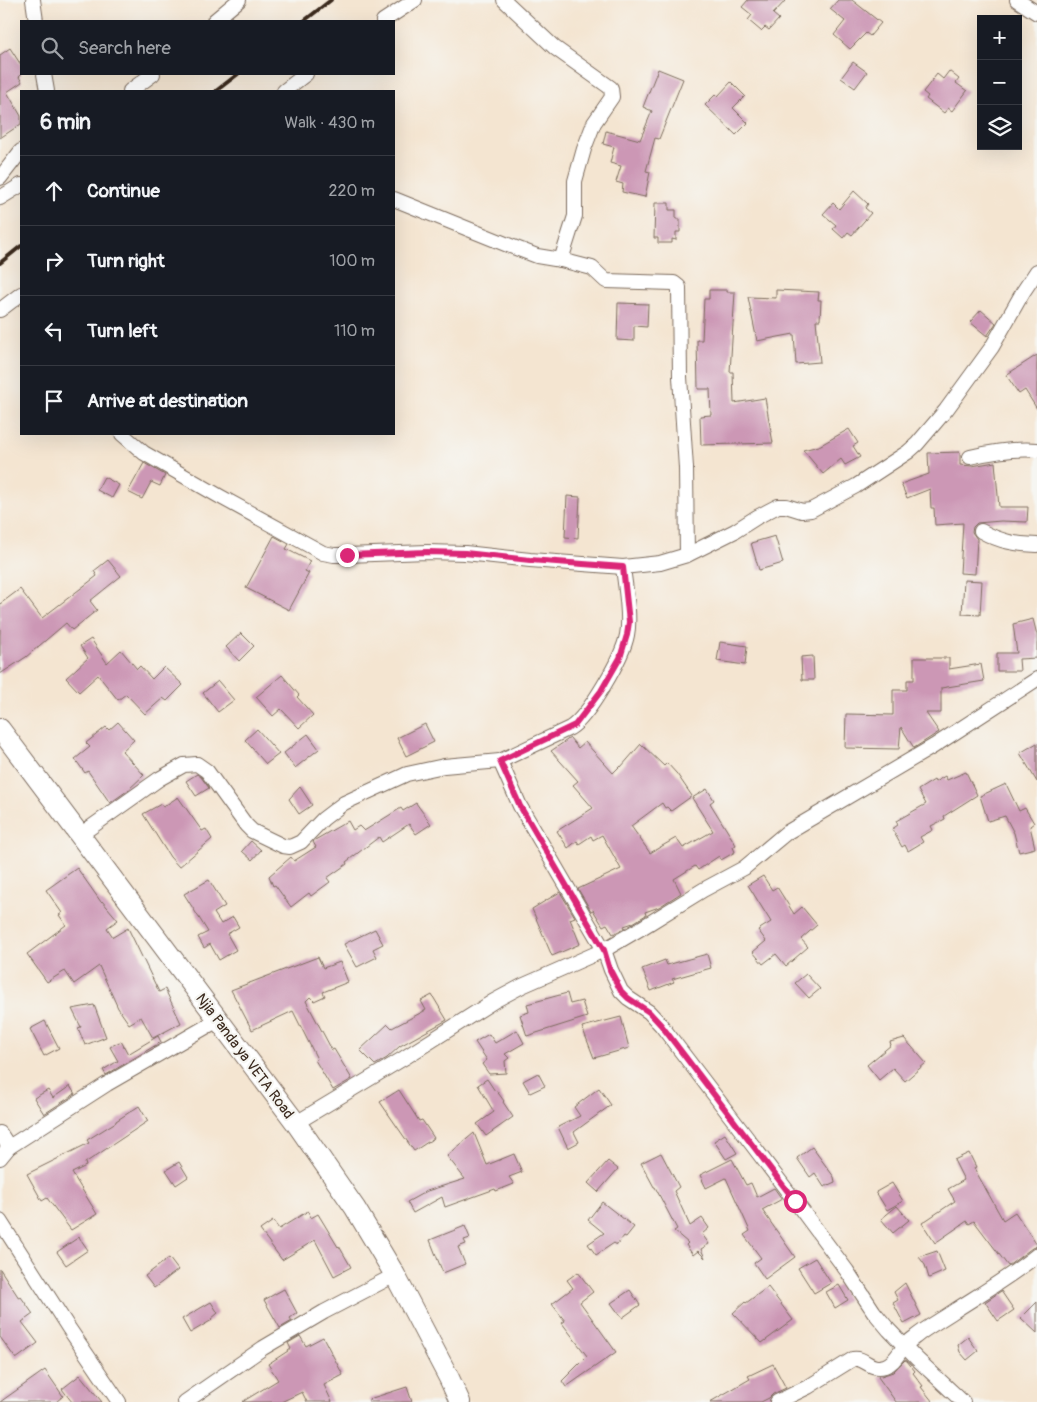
<!DOCTYPE html>
<html lang="en">
<head>
<meta charset="utf-8">
<style>
  :root { --surface:#171b24; --page:#242831; --text:#f1f3f6; --muted:#9ea1a6; --line:#363941 }
  body { margin:0; font-family:Pangolin,sans-serif; background:var(--page); color:var(--text) }
  .controls { position:absolute; right:15px; top:15px; display:grid; overflow:hidden; border-radius:0px; box-shadow:0 5px 20px #0002 }
  .controls button { width:45px; height:45px; display:grid; place-items:center; padding:0; border:0; border-bottom:1px solid var(--line); background:var(--surface); color:var(--text); font:25px sans-serif }
  .stop { position:absolute; width:15px; height:15px; margin:-11px; border:4px solid #db2777; border-radius:50%; background:#fff }
  .stop.end { background:#db2777; border-color:#fff; box-shadow:0 1px 5px #0008 }
  .list { margin:0; padding:0; list-style:none }
  h2 { display:flex; justify-content:space-between; align-items:center; height:65px; margin:0; padding:0 20px; font-size:21px }
  h2 small { font-size:16px; font-weight:400; color:var(--muted) }
  .list li { display:grid; grid-template-columns:32px 1fr auto; gap:15px; align-items:center; box-sizing:border-box; height:70px; padding:0 20px; border-top:1px solid var(--line) }
  .list b { display:block; font-size:19px; white-space:nowrap }
  .list em { font-size:16px; font-style:normal; color:var(--muted) }
  .icon { flex:none; width:28px; height:28px; fill:none; stroke:currentColor; stroke-width:2; stroke-linecap:round; stroke-linejoin:round }
  .map { position:relative; flex:none; width:1037px; height:1402px; overflow:hidden }
  .search { position:absolute; background:var(--surface); box-shadow:0 5px 20px #0002; left:20px; top:20px; width:375px; height:55px; display:flex; align-items:center; gap:12px; box-sizing:border-box; padding:0 18px; border-radius:0px; color:var(--muted); font-size:19px }
  .panel { position:absolute; background:var(--surface); box-shadow:0 5px 20px #0002; left:20px; top:90px; width:375px; height:345px; border-radius:0px }
  .map>svg:first-child { display:block }
  .building { fill:#cc97b5 }
  .lines { fill:none; stroke-linecap:round; stroke-linejoin:round }
  .street-casing { stroke:#7c6b5d; stroke-width:16 }
  .secondary-casing { stroke:#7c6b5d; stroke-width:22 }
  .street { stroke:#fff; stroke-width:14 }
  .secondary { stroke:#fff; stroke-width:20 }
  .rail { stroke:#3b2a1e; stroke-width:4 }
  .route { stroke:#db2777; stroke-width:6 }
  .labels { text-anchor:middle; stroke-width:4.5; stroke-linejoin:round; paint-order:stroke }
  .street-label { font-size:15px; fill:#3b2a1e; stroke:#f6f6f2 }
</style>
</head>
<body>
<div class="map">
<svg width="1037" height="1402" viewBox="0 0 1037 1402">
  <rect width="100%" height="100%" fill="#f6f6f2"/>
  <filter id="ink" filterUnits="userSpaceOnUse"><feTurbulence type="fractalNoise" baseFrequency=".02" numOctaves="2"/><feDisplacementMap in="SourceGraphic" scale="10" xChannelSelector="R" yChannelSelector="G"/><feConvolveMatrix kernelMatrix="1 2 1 2 8 2 1 2 1" color-interpolation-filters="sRGB"/></filter>
  <filter id="wash" filterUnits="userSpaceOnUse"><feTurbulence type="fractalNoise" baseFrequency=".0096" numOctaves="4" result="noise"/><feDisplacementMap in="SourceGraphic" scale="20" xChannelSelector="R" yChannelSelector="G"/><feGaussianBlur stdDeviation="1.12" result="paint"/><feColorMatrix in="noise" values="0 0 0 0 0 0 0 0 0 0 0 0 0 0 0 0 0 1.4 0 .05"/><feComposite in="paint" operator="in"/></filter>
  <g filter="url(#wash)">
    <rect width="100%" height="100%" fill="#f4e5d1"/>
    <g id="blocks">
      <!-- building -->
      <g class="building">
        <path d="M748,0H786L773,14L779,19L769,30L765,27L761,31L748,20L752,15L742,7Z"/>
        <path d="M838,0H852L881,23L870,36L866,33L850,49L834,35L845,21L830,9Z"/>
        <path d="M10,48L21,65V75L19,77L22,82L7,92L21,116V124L0,138V55Z"/>
        <path d="M853,62L867,72L855,88L841,78Z"/>
        <path d="M658,69L683,79L659,139L655,138L646,171L650,172L645,197L622,192L623,184L616,182L621,166L610,163L614,147L603,144L606,131L640,140L652,111L643,107Z"/>
        <path d="M949,71L959,79L956,83L967,91L952,111L948,108L944,113L926,99L928,96L923,92L937,74L943,79Z"/>
        <path d="M731,82L745,96L733,108L748,123L736,135L705,105L716,94L718,96Z"/>
        <path d="M854,191L868,204L865,208L871,213L852,235L848,232L843,238L833,229L836,225L823,214L833,203L839,209Z"/>
        <path d="M655,203H669V210H676V219H680V232H676V240L672,239V243H658V238H654Z"/>
        <path d="M709,290H727V292H735L730,372H733L734,403L765,398L773,443L701,445L700,416L711,415L710,389H698L697,340H702L704,299H709Z"/>
        <path d="M776,290L819,292L818,300H821L820,320H816L820,362L796,364L794,334L757,341L748,297L776,298Z"/>
        <path d="M618,303L648,304L647,327L634,326V341L617,340Z"/>
        <path d="M981,310L996,323L987,336L970,322Z"/>
        <path d="M1037,355V409L1025,390L1019,394L1006,375Z"/>
        <path d="M849,429L858,443L853,446L860,457L845,465L841,459L823,474L803,450L819,446Z"/>
        <path d="M960,452V465L972,466L995,462L999,507H1028L1027,522L1001,521L977,523L973,527L972,532L977,539L975,574L960,573L963,523L935,525L934,508H931L930,489L907,498L901,484L929,474L928,453Z"/>
        <path d="M144,463L165,475L160,486L151,482L142,499L128,492Z"/>
        <path d="M104,477L119,485L112,498L97,490Z"/>
        <path d="M567,496L580,497L578,538L565,537Z"/>
        <path d="M274,536L289,544L286,549L310,561L305,571L309,573L289,610L246,588Z"/>
        <path d="M775,536L783,563L759,570L751,543Z"/>
        <path d="M108,560L121,576L90,601L97,610L72,630L66,623L26,657L0,674V604L20,589L42,618L97,576L94,571Z"/>
        <path d="M964,580L982,581L980,615L962,614Z"/>
        <path d="M1033,619L1037,635V658L1019,659L1020,671H997V653H1017L1013,624Z"/>
        <path d="M241,633L254,646L239,661L226,647Z"/>
        <path d="M91,639L107,663L121,650L137,669L140,666L152,679L164,667L183,685L167,701L163,698L145,714L126,694L118,700L98,675L79,692L66,678L88,658L80,646Z"/>
        <path d="M720,642L747,646L745,665L717,661Z"/>
        <path d="M813,656L814,680H802L801,657Z"/>
        <path d="M914,658H949V669L981,664L984,681L941,688V713H926L939,732L914,748L901,727L899,749L845,748L846,714L893,715V690H907V680H914Z"/>
        <path d="M282,675L299,695L297,697L313,715L299,728L281,709L273,716L256,697Z"/>
        <path d="M218,681L234,700L218,712L203,693Z"/>
        <path d="M118,722L134,740L122,751L144,775L127,791L110,803L88,771L85,773L75,759L90,747L86,743L106,727L109,730Z"/>
        <path d="M425,724L434,742L406,756L397,738Z"/>
        <path d="M257,729L279,754L266,764L245,740Z"/>
        <path d="M308,734L319,749L295,768L284,753Z"/>
        <path d="M570,738L578,748L585,742L613,773L620,766L621,767L641,744L664,766L667,763L677,774L692,796L671,811L667,807L665,808L662,803L631,826L650,853L676,838L683,848L685,847L713,831L692,798L707,789L714,800L710,803L736,845L733,847L735,852L721,860L719,856L698,870L695,866L674,879L681,893L659,907L645,912L646,915L633,923L624,926L625,928L613,934L607,924L603,926L593,910L591,911L578,889L621,869L602,835L593,840L591,836L579,844L577,841L568,848L557,831L593,808L573,785L578,781L551,751Z"/>
        <path d="M1037,743V782L1020,753Z"/>
        <path d="M966,772L977,795L944,816L945,819L931,826L933,830L920,837L923,842L908,851L905,845L902,847L892,829L898,825L896,821L926,804L918,790L934,780L935,782L945,776L947,780Z"/>
        <path d="M197,774L201,777L209,788L196,796L186,781Z"/>
        <path d="M1006,784L1019,811L1025,808L1034,823L1030,826L1035,848L1019,852L1014,833L1005,816L988,821L980,796Z"/>
        <path d="M300,787L312,805L299,814L289,799Z"/>
        <path d="M178,797L202,831L206,829L212,839L179,867L170,857L143,814L161,804L163,807Z"/>
        <path d="M416,803L431,824L416,834L409,824L382,842L379,837L346,862L347,864L327,878L330,882L311,896L309,893L291,907L275,885L273,886L269,876L291,857L294,861L316,847L313,842L315,840L348,821L353,830L359,826L364,831L401,808L403,811Z"/>
        <path d="M251,841L261,850L252,860L242,851Z"/>
        <path d="M77,868L101,902L102,901L118,920L107,928L113,937L128,928L159,992L165,989L181,1023L153,1038L141,1017L129,1024L118,1008L99,966L74,984L65,971L47,982L27,954L66,925L59,915L62,913L46,890Z"/>
        <path d="M763,876L772,890L777,887L794,914L802,907L817,925L801,939L808,947L786,966L776,954L763,964L753,952L766,941L758,930L771,922L748,885Z"/>
        <path d="M209,880L225,906L214,913L221,924L233,917L239,927L227,934L236,950L219,960L210,944L204,948L198,937L208,932L184,894Z"/>
        <path d="M560,892L575,917L570,919L580,944L552,956L532,909Z"/>
        <path d="M375,929L383,944L373,949L377,957L357,967L344,944Z"/>
        <path d="M707,954L711,968L672,979L674,982L651,991L642,969L665,960L667,965Z"/>
        <path d="M318,957L323,968L340,962L348,982L323,992L325,996L314,1001L310,997L306,1001L332,1050L334,1049L352,1079L333,1090L315,1060L317,1059L293,1011L252,1030L231,990Z"/>
        <path d="M806,974L820,989L809,998L795,983Z"/>
        <path d="M567,993L570,1004L582,1001L587,1017L527,1036L520,1015L529,1012L527,1004Z"/>
        <path d="M432,995L447,1020L400,1046L387,1058L375,1065L360,1050L388,1024L392,1028L426,1010L421,1001Z"/>
        <path d="M94,1005L106,1037L85,1045L78,1028L81,1027L72,1009Z"/>
        <path d="M621,1017L629,1048L594,1058L582,1027Z"/>
        <path d="M45,1021L59,1048L44,1056L30,1029Z"/>
        <path d="M517,1030L524,1043L505,1054L509,1058L505,1061L506,1073L489,1074L482,1064L487,1060L475,1042L489,1034L495,1043Z"/>
        <path d="M158,1036L161,1042L106,1075L103,1070L118,1061L110,1047L121,1041L128,1054Z"/>
        <path d="M904,1038L926,1063L905,1081L893,1068L879,1080L867,1065L891,1045L890,1042Z"/>
        <path d="M538,1073L545,1086L530,1093L523,1081Z"/>
        <path d="M487,1079L495,1091L496,1090L504,1101L503,1102L513,1117L486,1136L477,1124L494,1112L478,1085Z"/>
        <path d="M70,1086L75,1094L44,1114L34,1098L48,1090L53,1098Z"/>
        <path d="M599,1088L611,1105L574,1132L579,1142L568,1148L558,1127L580,1116L574,1107Z"/>
        <path d="M399,1090L419,1121L422,1120L434,1138L414,1151L380,1102Z"/>
        <path d="M139,1106L148,1121L85,1163L86,1166L72,1173L97,1214L71,1230L47,1198L42,1201L27,1174L89,1143L87,1140L116,1122V1121Z"/>
        <path d="M474,1133L487,1165L514,1154L522,1172L509,1177L514,1184L496,1191L495,1189L445,1207L442,1197L413,1213L407,1202L427,1191L465,1179L447,1156Z"/>
        <path d="M725,1134L737,1153L726,1159L714,1141Z"/>
        <path d="M812,1147L834,1177L835,1182L824,1187L815,1173L810,1177L797,1158Z"/>
        <path d="M661,1153L679,1187L674,1191L690,1226L702,1218L709,1228L702,1234L709,1244L701,1249L705,1258L698,1251L693,1255L686,1245L688,1243L674,1231L677,1229L655,1187H654L641,1163Z"/>
        <path d="M969,1153L976,1167L974,1168L1003,1220L1015,1212L1037,1245V1246L1032,1248L1008,1266L974,1221L969,1224L967,1221L935,1243L922,1223L955,1201L948,1189L964,1180L954,1160Z"/>
        <path d="M732,1159L746,1185L751,1183L757,1197L774,1188L782,1199L762,1210L795,1257L765,1279L754,1263L761,1258L744,1235L750,1231L726,1178L706,1188L700,1175Z"/>
        <path d="M608,1161L618,1169L598,1192L588,1183Z"/>
        <path d="M179,1162L188,1177L176,1185L166,1170Z"/>
        <path d="M892,1183L903,1201L887,1210L876,1192Z"/>
        <path d="M602,1202L634,1227L626,1237L624,1236L617,1245L614,1243L596,1255L588,1244L604,1233L588,1220Z"/>
        <path d="M897,1206L909,1220L893,1233L881,1219Z"/>
        <path d="M308,1211L311,1218L318,1214L338,1247L339,1246L351,1267L334,1276L315,1240L282,1260L260,1230L273,1221L279,1229Z"/>
        <path d="M465,1226L470,1238L464,1240L466,1244L458,1247L465,1264L443,1273L430,1240Z"/>
        <path d="M79,1237L88,1250L66,1265L57,1252Z"/>
        <path d="M937,1251L945,1271L929,1278L925,1265L919,1257Z"/>
        <path d="M169,1258L178,1270L154,1288L145,1276Z"/>
        <path d="M815,1258L831,1283L814,1293L798,1268Z"/>
        <path d="M0,1269L19,1298L21,1297L33,1314L22,1322L38,1343L16,1359L0,1337Z"/>
        <path d="M578,1272L593,1292L580,1302L616,1352L566,1387L562,1381L587,1356L562,1323L565,1321L552,1304L573,1288L567,1280Z"/>
        <path d="M905,1283L921,1315L904,1324L893,1303L898,1300L894,1292Z"/>
        <path d="M839,1285L848,1300L835,1308L826,1292Z"/>
        <path d="M768,1287L793,1320L762,1343L733,1313L745,1302L746,1303Z"/>
        <path d="M284,1289L297,1313L290,1318L292,1321L280,1328L264,1300Z"/>
        <path d="M630,1290L640,1305L622,1318L611,1303Z"/>
        <path d="M1001,1291L1014,1310L998,1321L985,1302Z"/>
        <path d="M211,1302L218,1313L211,1319L212,1320L190,1333L182,1319Z"/>
        <path d="M1037,1302V1333L1021,1318Z"/>
        <path d="M300,1336L306,1346L323,1337L343,1375L324,1385L332,1402H307L302,1392L281,1402H242L278,1380L268,1364L291,1349L288,1343Z"/>
        <path d="M968,1337L978,1351L967,1360L960,1352L958,1345Z"/>
        <path d="M905,1360L907,1361L915,1371L913,1373L923,1386L921,1387L933,1402H896L878,1377L893,1372Z"/>
        <path d="M773,1364L786,1388L773,1394L769,1398L761,1402H710L750,1379L748,1376Z"/>
        <path d="M45,1370L63,1396L56,1402H0Z"/>
        <path d="M80,1375L102,1402H72L62,1389Z"/>
        <path d="M407,1387L412,1402H369V1399Z"/>
      </g>
    </g>
  </g>
  <g filter="url(#ink)">
    <use href="#blocks" fill-opacity="0" stroke="#7c6b5d" stroke-width="1"/>
    <g class="lines">
      <!-- street casing -->
      <g class="street-casing">
        <g id="street">
          <path d="M33,0L36,21"/>
          <path d="M504,0L555,48L611,88L612,97L594,123L584,149L575,181V216L561,260"/>
          <path d="M1017,0L1037,13"/>
          <path d="M214,21L239,0"/>
          <path d="M383,21L415,0"/>
          <path d="M44,74L47,91"/>
          <path d="M130,91L153,74"/>
          <path d="M284,91L306,74"/>
          <path d="M0,178L21,151"/>
          <path d="M0,198L21,185"/>
          <path d="M394,199L508,245L537,256L561,260L592,268L606,281L674,283L679,287L680,377L686,468L687,555"/>
          <path d="M0,310L21,294"/>
          <path d="M122,434L144,453L219,496L323,553L334,555H347L427,552L465,553L530,560L623,567L660,563L687,555L735,531L757,517L778,506H786L802,511L811,510L856,486L908,452L917,444L946,410L992,347L1023,292L1037,271"/>
          <path d="M970,457C992,452 1014,448 1037,450"/>
          <path d="M981,531C1001,542 1015,544 1037,545"/>
          <path d="M500,761L520,806L604,950L611,970L621,991L628,998L649,1012L661,1025L795,1201L847,1271L874,1312L889,1330L917,1359L963,1402"/>
          <path d="M80,835L159,779L184,765L197,764L207,771L246,825L252,831L283,846L290,847L301,842L323,819L344,803L407,774L444,766L500,761L570,728C588,717 623,657 627,635C631,616 625,586 623,567"/>
          <path d="M296,1123L404,1058L494,1001L522,986L604,950L643,927L703,890L744,868L786,833L934,746L1037,679"/>
          <path d="M0,1133L9,1147"/>
          <path d="M0,1158L9,1147L107,1084L218,1020"/>
          <path d="M0,1221L68,1327L119,1402"/>
          <path d="M185,1402L263,1348L324,1312L395,1275"/>
          <path d="M777,1402L808,1387L853,1359C866,1357 869,1371 885,1366C894,1363 898,1354 904,1347C907,1343 911,1340 915,1337C927,1327 941,1320 954,1311C982,1293 1011,1276 1037,1255"/>
        </g>
      </g>
      <!-- secondary casing -->
      <g class="secondary-casing">
        <path id="secondary" d="M0,729L296,1123L355,1208L395,1275L449,1378L460,1402"/>
      </g>
      <!-- street -->
      <use href="#street" class="street"/>
      <!-- secondary -->
      <use href="#secondary" class="secondary"/>
      <!-- rail -->
      <g class="rail">
        <path d="M304,21L331,0"/>
        <path d="M216,91L238,74"/>
        <path d="M0,263L21,246"/>
      </g>
    </g>
  </g>
  <g class="lines" filter="url(#ink)">
    <!-- route -->
    <path class="route" d="M347,555L427,552L465,553L530,560L623,567L629,622L627,635L620,658L601,691L575,725L500,761L520,806L604,950L610,970L621,991L628,998L649,1012L661,1025L795,1201"/>
  </g>
  <g class="labels">
    <!-- street labels -->
    <g class="street-label">
      <text transform="translate(245 1056) rotate(53)" y="5">Njia Panda ya VETA Road</text>
    </g>
  </g>
</svg>
<div class="controls">
<button>+</button>
<button>−</button>
<button><svg class="icon" aria-label="layers" viewBox="0 0 24 24"><path d="M12 4l9 5-9 5-9-5zM3 14l9 5 9-5"/></svg></button>
</div>
<div class="stop" style="left:795px;top:1201px"></div>
<div class="stop end" style="left:347px;top:555px"></div>
<div class="search"><svg class="icon" aria-label="search" viewBox="0 0 24 24"><circle cx="10" cy="10" r="6"/><path d="M15 15l6 6"/></svg>Search here</div>
<section class="panel">
<h2>6 min<small>Walk · 430 m</small></h2>
<ul class="list">
<li><svg class="icon" aria-label="ahead" viewBox="0 0 24 24"><path d="M12 20V5M6 11l6-6 6 6"/></svg><div><b>Continue</b></div><em>220 m</em></li>
<li><svg class="icon" aria-label="right" viewBox="0 0 24 24"><path d="M7 20v-9h11M14 6l5 5-5 5"/></svg><div><b>Turn right</b></div><em>100 m</em></li>
<li><svg class="icon" aria-label="left" viewBox="0 0 24 24"><path d="M17 20v-9H6M10 6l-5 5 5 5"/></svg><div><b>Turn left</b></div><em>110 m</em></li>
<li><svg class="icon" aria-label="arrive" viewBox="0 0 24 24"><path d="M6 21V4h12l-3 4 3 4H6"/></svg><div><b>Arrive at destination</b></div></li>
</ul>
</section>
</div>
</body>
</html>
